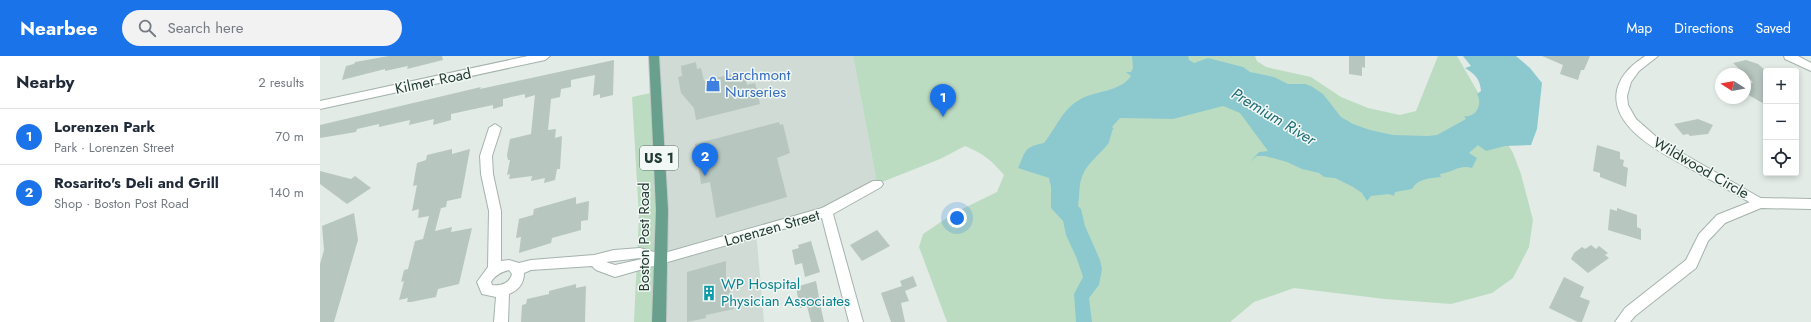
<!DOCTYPE html>
<html lang="en">
<head>
<meta charset="utf-8">
<style>
  :root { --surface:#fff; --page:#f2f2f3; --text:#1f2937; --muted:#747a83; --line:#e0e1e3; --accent:#1a73e8 }
  body { margin:0; font-family:Jost,sans-serif; background:var(--page); color:var(--text) }
  .controls { position:absolute; right:12px; top:12px; display:grid; overflow:hidden; border-radius:4px; box-shadow:0 2px 6px #0003 }
  .controls button { width:36px; height:36px; display:grid; place-items:center; padding:0; border:0; border-bottom:1px solid var(--line); background:var(--surface); color:var(--text); font:20px sans-serif }
  .compass { position:absolute; left:1395px; top:12px; width:36px; height:36px; border-radius:50%; background:var(--surface); box-shadow:0 2px 6px #0003; rotate:281deg }
  .you { position:absolute; left:637px; top:162px; width:14px; height:14px; margin:-10px; border:3px solid #fff; border-radius:50%; background:#1a73e8; box-shadow:0 0 0 6px #1a73e833 }
  .badge { display:grid; place-items:center; width:26px; height:26px; border-radius:50%; background:var(--accent); color:#fff; font-size:13px; font-weight:700 }
  .pin { position:absolute; translate:-50% -33px; filter:drop-shadow(0 1px 2px #0008) }
  .pin::after { content:''; position:absolute; top:21px; width:14px; height:12px; background:inherit; clip-path:polygon(0 0,100% 0,50% 100%) }
  .list { margin:0; padding:0; list-style:none }
  h2 { display:flex; justify-content:space-between; align-items:center; height:52px; margin:0; padding:0 16px; font-size:17px }
  h2 small { font-size:13px; font-weight:400; color:var(--muted) }
  .list li { display:grid; grid-template-columns:26px 1fr auto; gap:12px; align-items:center; box-sizing:border-box; height:56px; padding:0 16px; border-top:1px solid var(--line) }
  .list b { display:block; font-size:15px; white-space:nowrap }
  .list p { margin:0; font-size:13px; white-space:nowrap; color:var(--muted) }
  .list em { font-size:13px; font-style:normal; color:var(--muted) }
  .icon { flex:none; width:22px; height:22px; fill:none; stroke:currentColor; stroke-width:2; stroke-linecap:round; stroke-linejoin:round }
  .map { position:relative; flex:none; width:1491px; height:266px; overflow:hidden }
  header { display:flex; align-items:center; gap:24px; box-sizing:border-box; height:56px; padding:0 20px; background:var(--accent); color:#fff }
  header strong { font-size:19px }
  nav { display:flex; gap:22px; margin-inline-start:auto; font-size:14px }
  .search { width:280px; height:36px; background:var(--page); display:flex; align-items:center; gap:10px; box-sizing:border-box; padding:0 14px; border-radius:22px; color:var(--muted); font-size:15px }
  main { display:flex }
  aside { flex:1; background:var(--surface) }
  .map>svg:first-child { display:block }
  .built { fill:#d0dbd5 }
  .green { fill:#bcdcc2 }
  .water { fill:#8cc9ce }
  .building { fill:#b7c6bf }
  .lines { fill:none; stroke-linecap:round; stroke-linejoin:round }
  .minor-casing { stroke:#a5b3ad; stroke-width:2 }
  .tertiary-casing { stroke:#a5b3ad; stroke-width:2 }
  .primary-casing { stroke:#c1c8c6; stroke-width:2 }
  .minor { fill:#fff; fill-rule:evenodd }
  .tertiary { fill:#fff; fill-rule:evenodd }
  .primary { fill:#689f8d; fill-rule:evenodd }
  .labels { text-anchor:middle; stroke-width:3; stroke-linejoin:round; paint-order:stroke }
  .shield { fill:#f2f8f5; stroke:#61746d; stroke-width:1 }
  .shield-label { font-size:14px; font-weight:bold; fill:#233c33 }
  .shop-label { font-size:15px; fill:#366cbe; stroke:#f2f8f5; text-anchor:start }
  .street-label { font-size:15px; fill:#233c33; stroke:#f2f8f5 }
  .culture-label { font-size:15px; fill:#0d838f; stroke:#f2f8f5; text-anchor:start }
  .water-label { font-size:16px; font-style:italic; fill:#1f6e75; stroke:#f2f8f5 }
</style>
</head>
<body>
<header>
<strong>Nearbee</strong>
<div class="search"><svg class="icon" aria-label="search" viewBox="0 0 24 24"><circle cx="10" cy="10" r="6"/><path d="M15 15l6 6"/></svg>Search here</div>
<nav><a>Map</a><a>Directions</a><a>Saved</a></nav>
</header>
<main>
<aside>
<h2>Nearby<small>2 results</small></h2>
<ul class="list">
<li><span class="badge">1</span><div><b>Lorenzen Park</b><p>Park · Lorenzen Street</p></div><em>70 m</em></li>
<li><span class="badge">2</span><div><b>Rosarito's Deli and Grill</b><p>Shop · Boston Post Road</p></div><em>140 m</em></li>
</ul>
</aside>
<div class="map">
<svg width="1491" height="266" viewBox="0 0 1491 266">
  <rect width="100%" height="100%" fill="#e2ebe6"/>
  <!-- built -->
  <path class="built" d="M338,0H533L557,128L521,148L436,174L444,266H342Z"/>
  <!-- green -->
  <g class="green">
    <path d="M533,0H935L937,5L946,11L991,21L1021,41L1048,52L1080,59L1096,55L1118,0H1137L1193,97L1201,118L1213,164L1209,191L1193,222L1172,237L1131,248L1065,243L974,232L934,246L910,266H627L599,191L603,178L634,157L677,136L684,119C671,104 664,98 645,90L620,103L557,128Z"/>
    <path d="M340,35L342,266H314L319,160L312,41Z"/>
  </g>
  <!-- water -->
  <path class="water" d="M812,0H868L869,4L874,7L888,2L923,11L930,16L954,21L968,28H985L991,30L1003,38L1021,61L1033,68L1050,74L1073,79L1107,80L1117,79L1146,63L1144,60C1156,62 1163,48 1157,38L1161,35C1160,23 1155,18 1145,12L1151,10L1143,0H1196L1210,12L1222,27L1217,73L1211,89L1185,90L1166,95L1158,89L1149,97L1157,102L1152,112C1140,108 1133,116 1120,118L1121,121C1110,122 1097,123 1092,133L1075,136L1074,140L1069,138L1051,140L1047,145L1042,137L1033,131L1015,122L1004,121L999,117L982,113L967,106L945,100H937L930,106L939,96L948,95L920,57L903,50L853,63L800,62L792,71L794,73H793C791,77 790,85 788,88C780,98 770,105 764,116C758,127 760,139 758,150L761,153L765,170L780,204L782,213L779,229L769,242L772,266H756L754,238L763,221L757,203L746,179L743,165L731,152V131L729,122L698,112C706,94 704,91 724,87C736,72 742,54 759,44C775,34 799,37 811,20L806,16H811L813,12Z"/>
  <!-- building -->
  <g class="building">
    <path d="M69,0H122L123,4L87,13L88,10L65,15V13L22,24L26,10L34,8L35,6Z"/>
    <path d="M1029,0H1045V12L1042,11V20L1029,18Z"/>
    <path d="M1222,0H1270L1264,14H1261L1258,24L1240,18L1243,9Z"/>
    <path d="M294,4L293,39L280,42V38L273,40L275,19L251,24V31L241,33L240,41L231,43L228,74L236,73L235,82L242,80L240,113H237L235,124L224,127L225,122L211,125L212,120L189,123L190,118L187,119L190,104H188L187,99L190,83L211,78L215,39L205,42V38L183,43V50L173,53V49L131,58V64L113,69L114,63L89,69L90,64L59,71V68L37,73L36,76L0,82V69L161,31L160,33Z"/>
    <path d="M1426,4L1438,8L1446,15V49L1425,37L1430,33L1428,30L1433,26L1413,7Z"/>
    <path d="M376,6L377,13L381,12L384,25L424,15L427,29L435,27L440,48L376,64L374,52L361,37L358,21L362,20L361,10Z"/>
    <path d="M1378,63L1393,69L1388,78L1370,80L1368,78L1363,79L1354,68Z"/>
    <path d="M459,66L460,69L463,68L470,97L457,102L467,141L396,162L390,126L381,128L375,88Z"/>
    <path d="M1277,89L1300,96V103L1304,104L1303,110L1308,112L1306,131L1280,121V117L1273,115Z"/>
    <path d="M132,93V98L150,93L141,142L127,145L126,151L121,152L115,175L132,171L131,176L152,172L139,228L118,233L116,241L91,246H87L88,242L79,244L84,225L81,226L84,214L88,213L95,185L103,183L109,160L98,162L99,153L92,155L97,129L93,130L97,107L106,104L107,99Z"/>
    <path d="M0,115L31,123L35,120L51,132L27,148L0,128Z"/>
    <path d="M256,141V148L269,145L268,164L261,165V174L232,182L231,187L199,197L201,181L196,182L199,163L213,159L214,153Z"/>
    <path d="M1297,152L1317,159V171L1321,173V184L1288,174L1290,153L1297,155Z"/>
    <path d="M34,157L38,184L14,266H0V208L4,194L2,170Z"/>
    <path d="M557,174L570,190L542,205L530,189Z"/>
    <path d="M491,185L500,216L485,221L482,207L475,209L472,194L479,192L478,189Z"/>
    <path d="M1271,189L1276,193L1279,190L1288,197L1285,199L1289,202L1268,217L1251,203L1254,197L1262,191L1265,193Z"/>
    <path d="M406,205V229H409L414,253L386,259V262L367,266V216Z"/>
    <path d="M593,220L597,230L585,235L589,245L581,247L585,266H571L561,237L582,230L580,225Z"/>
    <path d="M1244,221L1264,231L1260,241L1270,245L1262,266H1258L1229,252Z"/>
    <path d="M496,225L501,252L504,266H491L487,250L480,252L476,231Z"/>
    <path d="M256,228V232L266,230L265,266H201L202,249L206,248L207,243L229,238V235Z"/>
  </g>
  <g class="lines">
    <!-- minor casing -->
    <g class="minor-casing">
      <g id="minor">
        <path d="M208,0H230L225,4L0,53V45Z"/>
        <path d="M1325,0H1338L1319,15L1311,26L1307,40L1308,49L1316,63L1341,85L1444,144L1446,147L1444,150L1440,152L1436,150C1417,139 1399,128 1380,118C1352,102 1289,75 1297,34C1301,18 1312,9 1325,0Z"/>
        <path d="M1464,0H1478L1491,7V15L1465,3Z"/>
        <path d="M175,68L181,72L172,100L173,118L181,155V205L189,204L199,207L211,204L274,199L294,194L320,192L341,198L502,152L553,125H561L563,128L561,131L513,158L543,266H529L502,162L295,221L276,214L272,210L211,214L204,217C204,227 199,234 189,238L188,266H174L176,241L162,238L157,226L168,211L169,155L161,118L160,100L169,72ZM320,202L322,203L295,209L286,206ZM189,214L192,218C189,228 181,230 172,229L171,226C175,219 181,216 189,214Z"/>
      </g>
    </g>
    <!-- tertiary casing -->
    <g class="tertiary-casing">
      <path id="tertiary" d="M1440,142L1491,143V153L1441,152L1405,167L1388,185L1376,212L1315,260L1310,266H1295L1305,252L1366,204L1379,178L1397,159Z"/>
    </g>
    <!-- primary casing -->
    <g class="primary-casing">
      <path id="primary" d="M329,0H339L348,154L346,266H332L336,154Z"/>
    </g>
    <!-- minor -->
    <use href="#minor" class="minor"/>
    <!-- tertiary -->
    <use href="#tertiary" class="tertiary"/>
    <!-- primary -->
    <use href="#primary" class="primary"/>
  </g>
  <!-- icons -->
  <defs>
    <g id="shop-bare" transform="scale(1.2)"><path d="M-5-2.5h2.3a2.7 3.5 0 0 1 5.4 0H5L5.5 6h-11ZM-1.5-2.5h3a1.5 2.3 0 0 0-3 0Z" fill="#3f7fe0" stroke="#f2f8f5" stroke-width="2.5" paint-order="stroke"/></g>
    <g id="building-bare" transform="scale(1.2)"><path d="M-4-6H4V6H1V3H-1V6H-4ZM-2.5-4.3h1.7v1.8h-1.7ZM.8-4.3h1.7v1.8H.8ZM-2.5-1h1.7V.8h-1.7ZM.8-1h1.7V.8H.8Z" fill="#0f9aa8" stroke="#f2f8f5" stroke-width="2.5" paint-order="stroke"/></g>
  </defs>
  <g fill-rule="evenodd">
    <use href="#shop-bare" x="393" y="28"/>
    <use href="#building-bare" x="389" y="237"/>
  </g>
  <g class="labels">
    <!-- shield labels -->
    <rect class="shield" x="320" y="90" width="38" height="24" rx="3"/>
    <g class="shield-label">
      <text x="339" y="107">US 1</text>
    </g>
    <!-- shop labels -->
    <g class="shop-label">
      <text x="405" y="24">Larchmont<tspan x="405" dy="17">Nurseries</tspan></text>
    </g>
    <!-- street labels -->
    <g class="street-label">
      <text transform="translate(113 25) rotate(-12)" y="5">Kilmer Road</text>
      <text transform="translate(1381 112) rotate(30)" y="5">Wildwood Circle</text>
      <text transform="translate(452 172) rotate(-16)" y="5">Lorenzen Street</text>
      <text transform="translate(324 181) rotate(-90)" y="5">Boston Post Road</text>
    </g>
    <!-- culture labels -->
    <g class="culture-label">
      <text x="401" y="233">WP Hospital<tspan x="401" dy="17">Physician Associates</tspan></text>
    </g>
    <!-- water labels -->
    <g class="water-label">
      <text transform="translate(954 60) rotate(31)" y="6">Premium River</text>
    </g>
  </g>
</svg>
<div class="controls">
<button>+</button>
<button>−</button>
<button><svg class="icon" aria-label="locate" viewBox="0 0 24 24"><circle cx="12" cy="12" r="6"/><path d="M12 2v4M12 18v4M2 12h4M18 12h4"/></svg></button>
</div>
<svg class="compass" viewBox="-18 -18 36 36"><path d="M0-13l5 13h-10z" fill="#e53935"/><path d="M0 13l5-13h-10z" fill="#747a83"/></svg>
<div class="you"></div>
<div class="pin badge" style="left:623px;top:61px">1</div>
<div class="pin badge" style="left:385px;top:120px">2</div>
</div>
</main>
</body>
</html>
